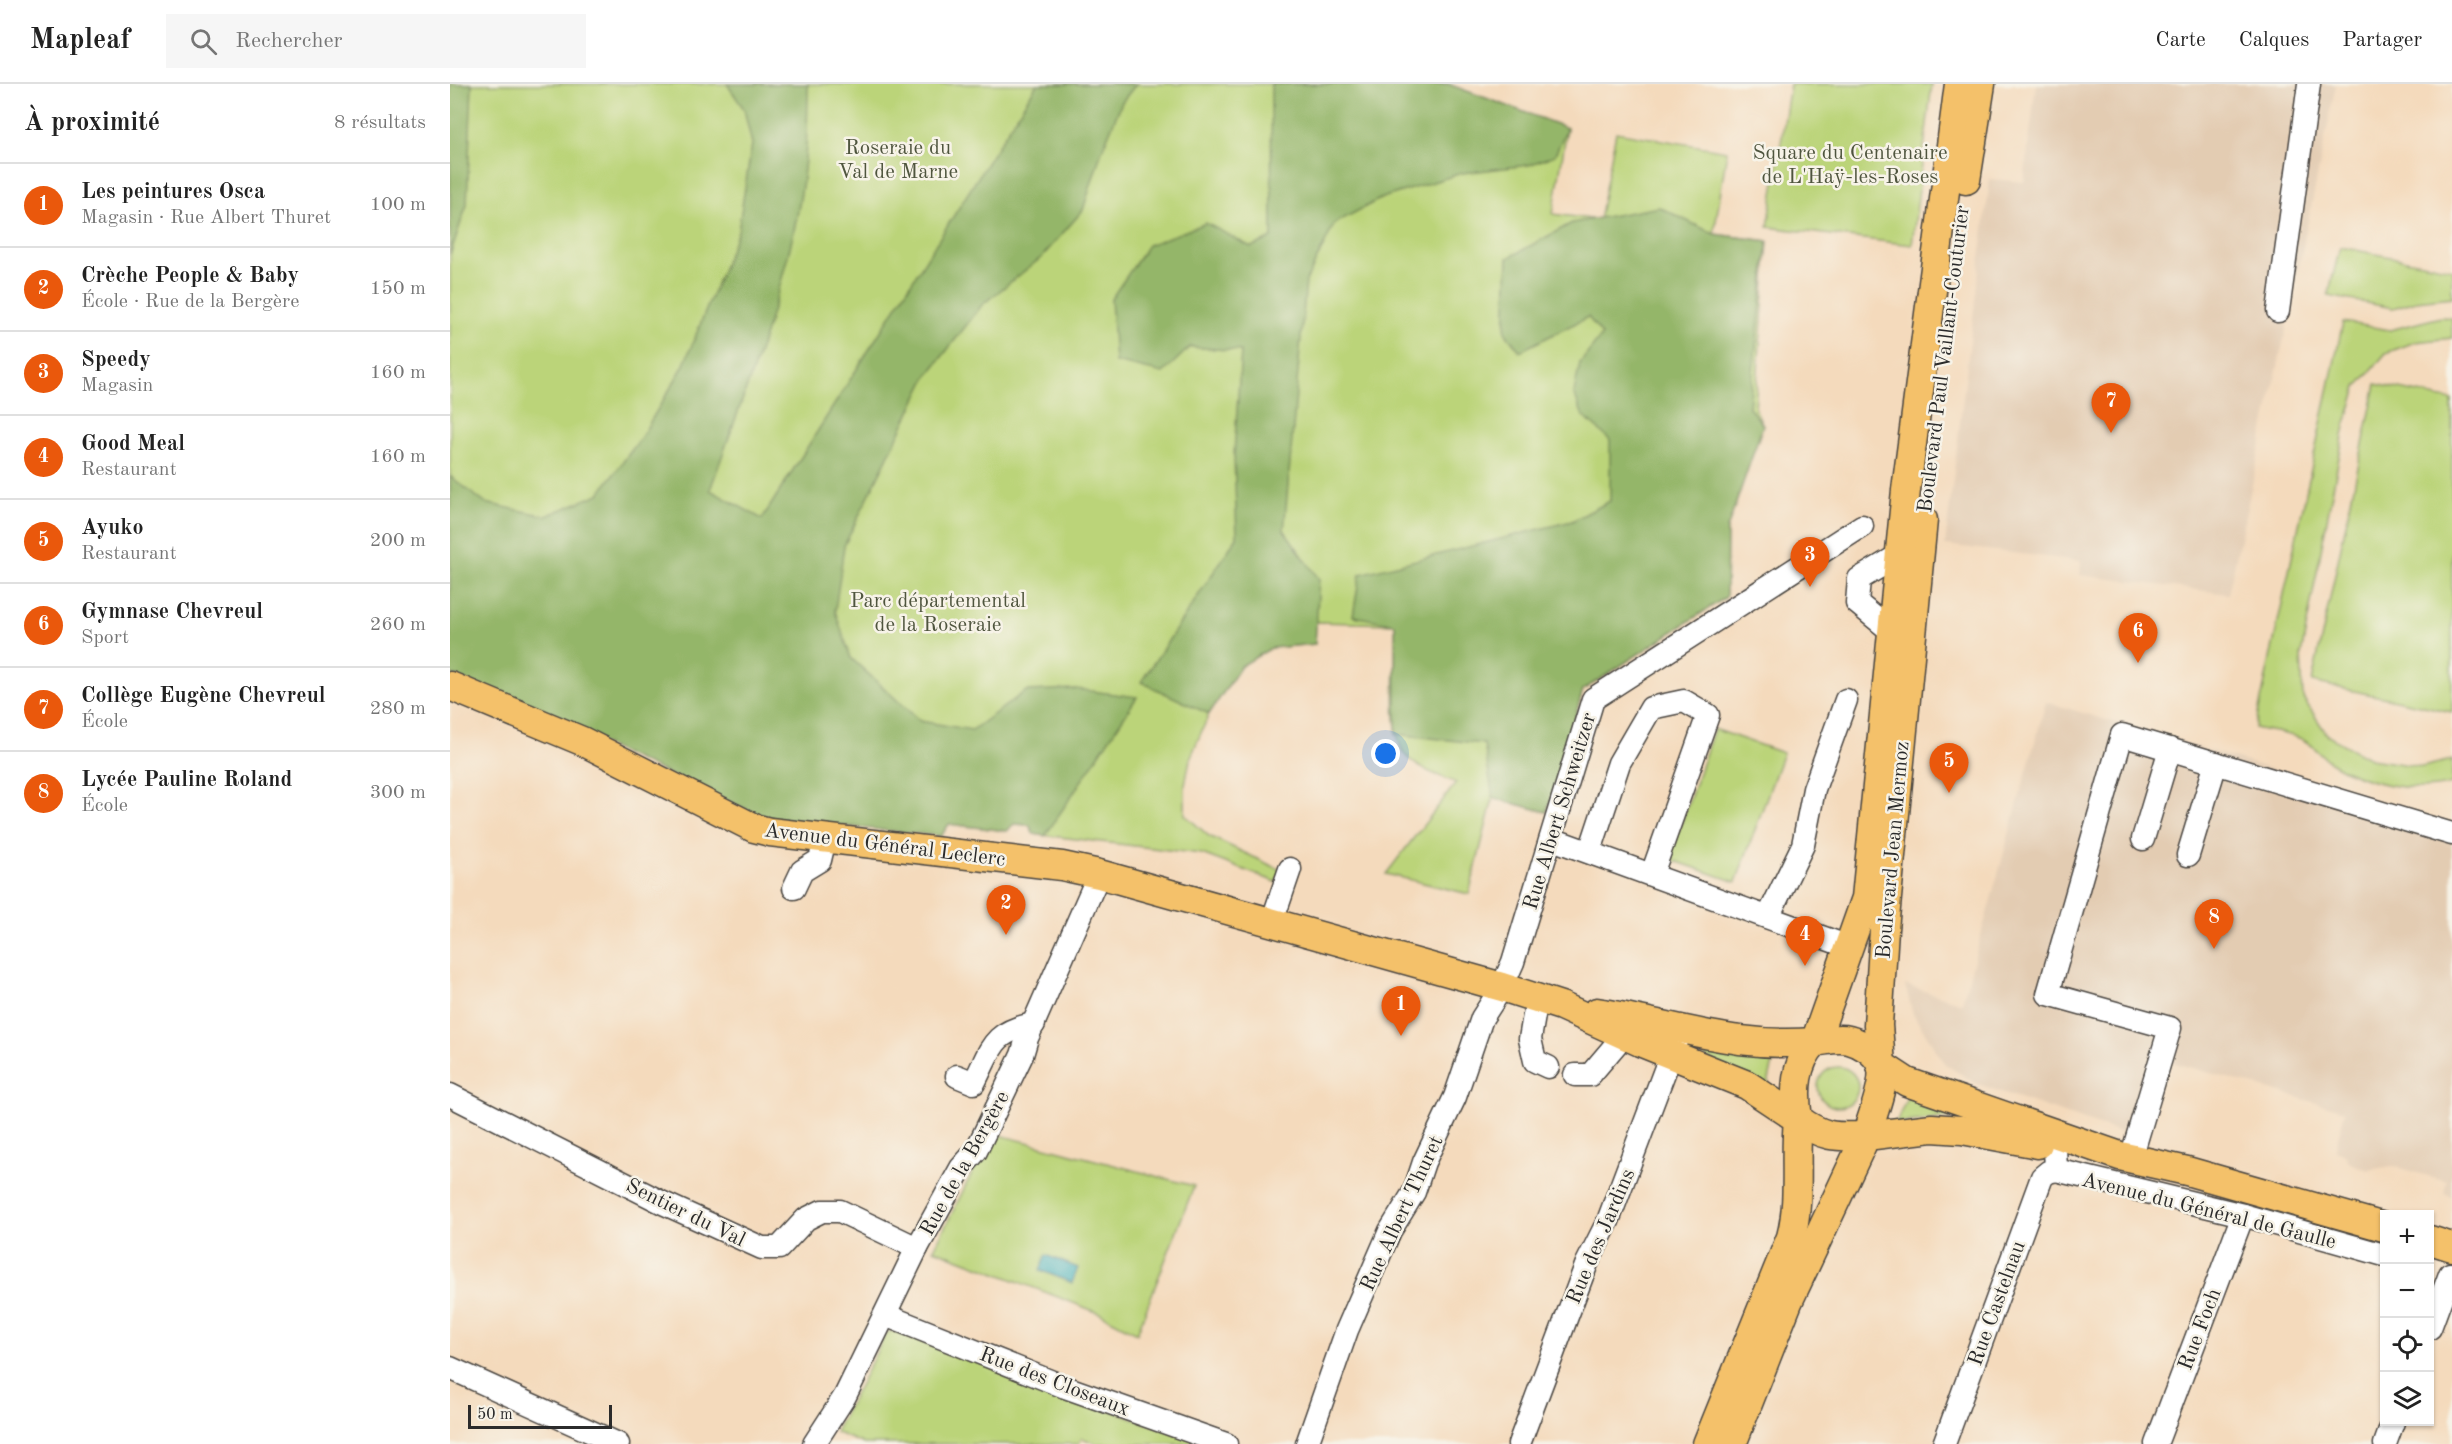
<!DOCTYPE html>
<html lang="fr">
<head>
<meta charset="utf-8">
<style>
  :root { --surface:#fff; --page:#f6f6f6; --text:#222; --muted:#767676; --line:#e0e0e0; --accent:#ea580c }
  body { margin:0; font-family:"Old Standard TT",serif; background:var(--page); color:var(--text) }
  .controls { position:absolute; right:18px; bottom:18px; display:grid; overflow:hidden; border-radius:0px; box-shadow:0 2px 4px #0004 }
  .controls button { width:54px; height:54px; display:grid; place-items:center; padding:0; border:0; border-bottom:2px solid var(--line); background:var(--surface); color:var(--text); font:30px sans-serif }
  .scale { position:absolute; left:18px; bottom:15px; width:144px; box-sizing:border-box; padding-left:6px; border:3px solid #2b2b2b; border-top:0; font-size:16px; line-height:21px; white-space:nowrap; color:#2b2b2b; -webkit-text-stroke:4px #f7f3e8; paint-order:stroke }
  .you { position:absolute; left:936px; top:670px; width:21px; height:21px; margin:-15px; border:4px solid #fff; border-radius:50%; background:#1a73e8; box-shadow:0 0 0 9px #1a73e833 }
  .badge { display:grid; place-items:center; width:39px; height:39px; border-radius:50%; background:var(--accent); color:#fff; font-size:20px; font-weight:700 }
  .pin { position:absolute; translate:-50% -50px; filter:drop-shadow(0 2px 3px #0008) }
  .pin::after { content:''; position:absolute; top:32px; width:21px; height:18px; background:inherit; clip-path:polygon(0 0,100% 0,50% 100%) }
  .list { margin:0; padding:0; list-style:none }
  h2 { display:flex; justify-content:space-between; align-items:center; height:78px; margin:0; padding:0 24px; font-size:26px }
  h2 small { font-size:20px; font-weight:400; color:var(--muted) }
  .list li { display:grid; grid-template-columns:39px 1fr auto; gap:18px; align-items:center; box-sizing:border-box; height:84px; padding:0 24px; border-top:2px solid var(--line) }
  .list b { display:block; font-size:22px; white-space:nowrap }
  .list p { margin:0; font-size:20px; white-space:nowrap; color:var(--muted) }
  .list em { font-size:20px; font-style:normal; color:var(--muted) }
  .icon { flex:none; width:33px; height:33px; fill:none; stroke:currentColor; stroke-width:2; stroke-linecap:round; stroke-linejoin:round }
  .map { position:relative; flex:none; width:2002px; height:1360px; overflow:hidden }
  header { display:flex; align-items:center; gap:36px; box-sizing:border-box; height:84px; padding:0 30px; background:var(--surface); border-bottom:2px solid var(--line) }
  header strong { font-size:28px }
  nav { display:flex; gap:33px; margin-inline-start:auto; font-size:21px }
  .search { width:420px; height:54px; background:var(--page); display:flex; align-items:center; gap:15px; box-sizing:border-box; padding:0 21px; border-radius:0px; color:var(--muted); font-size:22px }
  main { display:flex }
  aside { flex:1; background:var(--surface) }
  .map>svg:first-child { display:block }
  .built { fill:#e3ccb2 }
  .green { fill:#bbd479; stroke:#738052; stroke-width:1.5 }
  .forest { fill:#94b669; stroke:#60704a; stroke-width:1.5 }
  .water { fill:#3eaeb9; stroke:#346c72; stroke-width:1.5 }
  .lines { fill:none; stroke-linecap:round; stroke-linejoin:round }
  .minor-casing { stroke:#494541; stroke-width:25 }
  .major-casing { stroke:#494541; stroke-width:31 }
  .minor { stroke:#fff; stroke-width:22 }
  .major { stroke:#f4c16a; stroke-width:28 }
  .labels { text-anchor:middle; stroke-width:5; stroke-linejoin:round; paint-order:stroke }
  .park-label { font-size:21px; fill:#4f553e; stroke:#f7f3e8 }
  .street-label { font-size:21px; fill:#2b2b2b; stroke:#f7f3e8 }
</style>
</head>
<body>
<header>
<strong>Mapleaf</strong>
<div class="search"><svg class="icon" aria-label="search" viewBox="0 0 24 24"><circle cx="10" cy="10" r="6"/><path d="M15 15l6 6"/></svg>Rechercher</div>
<nav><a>Carte</a><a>Calques</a><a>Partager</a></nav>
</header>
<main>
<aside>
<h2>À proximité<small>8 résultats</small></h2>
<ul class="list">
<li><span class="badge">1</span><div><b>Les peintures Osca</b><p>Magasin · Rue Albert Thuret</p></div><em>100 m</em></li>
<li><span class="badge">2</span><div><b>Crèche People &amp; Baby</b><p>École · Rue de la Bergère</p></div><em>150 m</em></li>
<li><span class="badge">3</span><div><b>Speedy</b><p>Magasin</p></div><em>160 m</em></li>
<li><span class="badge">4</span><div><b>Good Meal</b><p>Restaurant</p></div><em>160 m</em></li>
<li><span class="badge">5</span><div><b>Ayuko</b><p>Restaurant</p></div><em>200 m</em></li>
<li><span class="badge">6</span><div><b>Gymnase Chevreul</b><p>Sport</p></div><em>260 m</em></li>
<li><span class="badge">7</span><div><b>Collège Eugène Chevreul</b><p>École</p></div><em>280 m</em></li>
<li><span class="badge">8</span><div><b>Lycée Pauline Roland</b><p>École</p></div><em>300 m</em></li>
</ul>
</aside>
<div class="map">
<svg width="2002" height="1360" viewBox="0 0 2002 1360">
  <rect width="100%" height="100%" fill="#f7f3e8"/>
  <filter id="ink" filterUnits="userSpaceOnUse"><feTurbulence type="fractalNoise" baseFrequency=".0167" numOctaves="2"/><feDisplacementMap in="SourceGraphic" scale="12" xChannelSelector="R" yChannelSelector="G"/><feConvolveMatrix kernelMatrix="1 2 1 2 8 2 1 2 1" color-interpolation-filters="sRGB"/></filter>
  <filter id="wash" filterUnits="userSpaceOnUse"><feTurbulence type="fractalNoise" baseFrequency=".008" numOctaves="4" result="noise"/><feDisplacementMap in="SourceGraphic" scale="24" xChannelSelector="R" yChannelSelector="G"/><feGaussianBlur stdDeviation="1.35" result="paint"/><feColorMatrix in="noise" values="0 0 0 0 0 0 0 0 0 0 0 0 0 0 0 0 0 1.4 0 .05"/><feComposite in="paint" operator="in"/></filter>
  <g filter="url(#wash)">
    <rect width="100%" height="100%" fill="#f4dabc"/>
    <!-- built -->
    <g class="built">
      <path d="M1586,0H1886L1838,236L1778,510L1630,491L1631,477L1495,461L1540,95L1574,98Z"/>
      <path d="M1596,618L2002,739V1112L1994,1109L1997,1097L1942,1082L1918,1086L1900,1079L1894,1069L1885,1066L1895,1027L1700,972L1676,1050L1525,999L1495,980L1463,930L1455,901L1512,919Z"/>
    </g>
    <!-- green -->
    <g class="green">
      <path d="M0,0H998L1117,44L1103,130L1149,136L1166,48L1277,67L1264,150L1318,157L1305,324L1313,341L1277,445L1276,513L1133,606L1097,728L1043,714L1019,810L936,790L1006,699C989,691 965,685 954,669C937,644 948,572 945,540L866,538L865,560L821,564L791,582L759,630L740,675L735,701V731L759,752L831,786L826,798L752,770L584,750L579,741L563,740L557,747L499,740L491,752L0,590Z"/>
      <path d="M1340,0H1482L1462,161L1318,143Z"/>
      <path d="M1890,163L2002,185V213L1966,217L1943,224L1878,212Z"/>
      <path d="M1991,233L2002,234V254L1965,258L1936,269L1907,303L1895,342L1851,571L1853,614L1878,652L1920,675L1972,683L2002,676V700C1962,710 1915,700 1880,678C1871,672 1865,662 1855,657C1842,649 1820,648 1805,644L1893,238L1940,246Z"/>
      <path d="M1926,300L2002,316V628L1862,598Z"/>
      <path d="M1264,645L1333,669L1286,798L1219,775Z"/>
      <path d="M1240,956L1325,971L1317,1004L1237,964Z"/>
      <circle cx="1388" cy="1003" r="20"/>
      <path d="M1459,1009L1521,1031L1446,1039Z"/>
      <path d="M542,1049L744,1102L687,1249L649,1229L484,1165Z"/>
      <path d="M445,1247L754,1360H647L632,1354L629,1360H414L385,1348L437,1248Z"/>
    </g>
    <!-- forest -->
    <g class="forest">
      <path d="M0,0H22L17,120L0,171Z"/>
      <path d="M277,0H358C358,44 356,88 347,132C328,226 292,315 260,406L312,435L587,0H686L672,18L651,69L633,126L592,173L532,221L478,291L394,462L385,527L401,574L470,637L522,646L576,607L626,605L687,613L595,752L584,750L579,741L564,740L557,747L499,740L491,752L315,734L0,590V392L35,419L96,432L149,410L190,355L233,283L288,147L302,60L294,25Z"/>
      <path d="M821,0H998L1117,44L1105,71L1079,81L1012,89L932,114L885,139L856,197L834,446L869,495L865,560L821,564L791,582L759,630L691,598L787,453L784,371L791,267L740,263L713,289L665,278L661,215L698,161L756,139L801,163L822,154Z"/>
      <path d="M1209,123L1264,150L1318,157L1299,323L1313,341L1277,445L1276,513L1133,606L1097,728L1043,714L1034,660L946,650L945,540L903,532L910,490L1122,437L1160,417V356L1133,332L1124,309L1130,279L1152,251L1138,233L1070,267L1055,248L1058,174L1122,139Z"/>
    </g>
    <!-- water -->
    <path class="water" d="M596,1171L628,1184L622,1199L590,1186Z"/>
  </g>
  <g filter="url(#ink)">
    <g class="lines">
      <!-- minor casing -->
      <g class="minor-casing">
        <g id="minor">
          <path d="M1828,227L1859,0"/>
          <path d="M1441,547L1407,519L1409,495L1449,471"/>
          <path d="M1102,755L1399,863"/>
          <path d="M1693,755L1720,665"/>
          <path d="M1140,767L1169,679L1201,624L1234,617L1258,631L1202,790"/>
          <path d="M1738,771L1766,679"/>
          <path d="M344,804L352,787L370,776L375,755"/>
          <path d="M1318,833L1353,761L1364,705L1396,616"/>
          <path d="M822,838L840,785"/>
          <path d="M1087,914L1080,955L1085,977L1098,983"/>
          <path d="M1125,991H1140L1174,951"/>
          <path d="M507,992L524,999C542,964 541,948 584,940"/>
          <path d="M0,1011L213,1119L312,1164H329L356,1135L372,1127H390L467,1164"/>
          <path d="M1605,1064L1606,1086L1793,1131L1934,1171"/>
          <path d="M1681,1074L1720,944L1598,910L1672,651L2002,750"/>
          <path d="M435,1231L615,1303L776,1360"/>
          <path d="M1980,1244L2000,1190"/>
          <path d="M0,1284L168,1360"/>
          <path d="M364,1360L395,1312L467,1164L511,1084L526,1067L572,971L577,954L649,790"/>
          <path d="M857,1360L897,1246L940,1147L964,1108L974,1078L1005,1013L1032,934L1052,903L1063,878L1143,615L1412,442"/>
          <path d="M1069,1360L1137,1179L1158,1137L1226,957"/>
          <path d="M1494,1360L1592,1093L1598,1088L1606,1086"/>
          <path d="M1706,1360L1793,1131"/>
          <path d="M1935,1360L1943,1338"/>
        </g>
      </g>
      <!-- major casing -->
      <g class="major-casing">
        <g id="major">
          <path d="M1516,96L1531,0"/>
          <path d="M1473,436L1434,845L1428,941L1431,981L1457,998L1670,1072L1737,1087L1934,1143"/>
          <path d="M0,602L132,657L304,744L320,748L612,782L649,790L1052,903L1111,922L1190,958L1297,1001L1348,1035C1344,1074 1351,1115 1341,1153L1257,1360"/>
          <path d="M1147,928C1195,935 1242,950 1290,956C1313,959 1339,960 1363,958C1375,957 1387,953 1399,956C1411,959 1426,968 1431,981C1437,997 1421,1035 1416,1052C1386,1053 1373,1054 1348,1035C1344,1008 1344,979 1365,958L1416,814L1456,406L1509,0"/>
          <path d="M1980,1156L2002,1163"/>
          <path d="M1282,1360L1338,1218L1416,1052L1482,1044L1512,1046L1588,1060"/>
        </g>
      </g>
      <!-- minor -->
      <use href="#minor" class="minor"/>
      <!-- major -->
      <use href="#major" class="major"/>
    </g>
  </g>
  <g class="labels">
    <!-- park labels -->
    <g class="park-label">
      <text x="448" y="70">Roseraie du<tspan x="448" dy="24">Val de Marne</tspan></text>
      <text x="1400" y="75">Square du Centenaire<tspan x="1400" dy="24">de L'Haÿ-les-Roses</tspan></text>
      <text x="488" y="523">Parc départemental<tspan x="488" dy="24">de la Roseraie</tspan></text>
    </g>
    <!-- street labels -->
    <g class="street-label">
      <text transform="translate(1493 275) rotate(-83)" y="7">Boulevard Paul Vaillant-Couturier</text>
      <text transform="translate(1109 727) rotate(-73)" y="7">Rue Albert Schweitzer</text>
      <text transform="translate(435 760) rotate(7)" y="7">Avenue du Général Leclerc</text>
      <text transform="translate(1442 766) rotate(-85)" y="7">Boulevard Jean Mermoz</text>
      <text transform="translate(514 1079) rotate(-61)" y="7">Rue de la Bergère</text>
      <text transform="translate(1759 1126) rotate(14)" y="7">Avenue du Général de Gaulle</text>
      <text transform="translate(236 1128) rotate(26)" y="7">Sentier du Val</text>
      <text transform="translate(951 1129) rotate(-65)" y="7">Rue Albert Thuret</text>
      <text transform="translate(1150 1152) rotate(-67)" y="7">Rue des Jardins</text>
      <text transform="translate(1546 1219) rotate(-70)" y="7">Rue Castelnau</text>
      <text transform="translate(1749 1245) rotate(-69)" y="7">Rue Foch</text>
      <text transform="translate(605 1297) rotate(21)" y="7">Rue des Closeaux</text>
    </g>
  </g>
</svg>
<div class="controls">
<button>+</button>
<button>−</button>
<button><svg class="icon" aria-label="locate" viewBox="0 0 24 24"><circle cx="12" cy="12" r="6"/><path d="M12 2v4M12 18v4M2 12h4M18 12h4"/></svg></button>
<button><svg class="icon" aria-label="layers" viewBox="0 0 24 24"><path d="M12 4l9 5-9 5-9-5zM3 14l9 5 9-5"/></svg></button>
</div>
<div class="scale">50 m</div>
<div class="you"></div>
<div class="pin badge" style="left:951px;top:952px">1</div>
<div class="pin badge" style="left:556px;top:851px">2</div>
<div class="pin badge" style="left:1360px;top:503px">3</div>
<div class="pin badge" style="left:1355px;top:882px">4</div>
<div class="pin badge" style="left:1499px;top:709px">5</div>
<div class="pin badge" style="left:1688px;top:579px">6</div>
<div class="pin badge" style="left:1661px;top:349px">7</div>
<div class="pin badge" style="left:1764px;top:865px">8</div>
</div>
</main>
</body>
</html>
